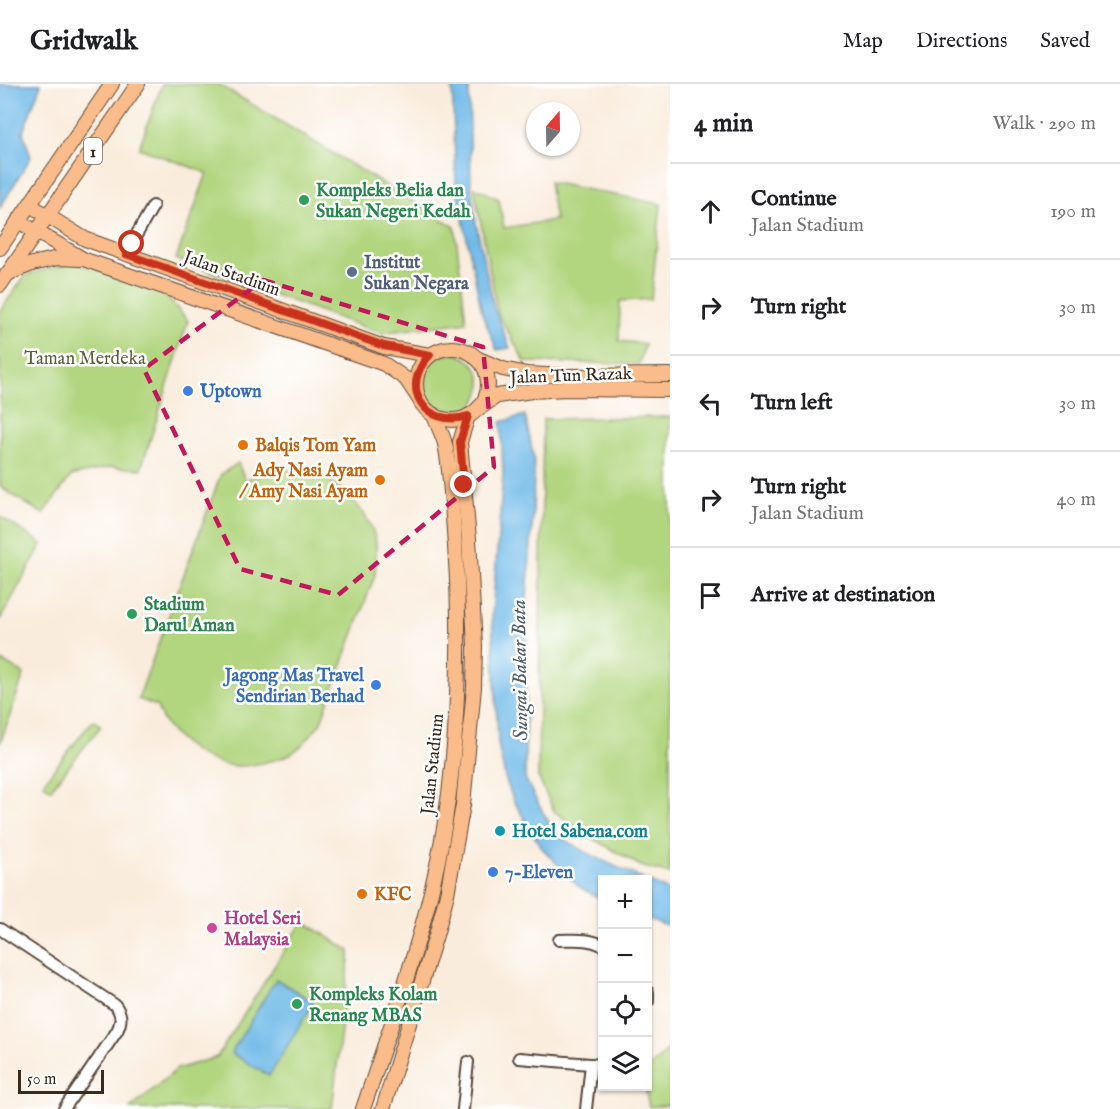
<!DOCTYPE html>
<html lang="en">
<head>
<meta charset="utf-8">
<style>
  :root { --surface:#fff; --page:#f6f6f6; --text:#202124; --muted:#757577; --line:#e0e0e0 }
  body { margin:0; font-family:"IM FELL English",serif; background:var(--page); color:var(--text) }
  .controls { position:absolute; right:18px; bottom:18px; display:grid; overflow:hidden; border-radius:0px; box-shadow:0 2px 4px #0004 }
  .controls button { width:54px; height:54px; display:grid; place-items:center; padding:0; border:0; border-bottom:2px solid var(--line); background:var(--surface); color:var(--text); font:30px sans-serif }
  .compass { position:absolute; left:526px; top:18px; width:54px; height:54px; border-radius:50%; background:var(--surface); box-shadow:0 2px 4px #0004; rotate:20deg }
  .scale { position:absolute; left:18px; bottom:15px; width:86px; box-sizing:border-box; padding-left:6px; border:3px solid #3b2a1e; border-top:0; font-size:16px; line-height:21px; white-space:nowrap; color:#3b2a1e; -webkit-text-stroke:4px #fff; paint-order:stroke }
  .stop { position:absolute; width:18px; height:18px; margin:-14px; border:4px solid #c8321e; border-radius:50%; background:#fff }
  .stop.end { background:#c8321e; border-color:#fff; box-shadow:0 2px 6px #0008 }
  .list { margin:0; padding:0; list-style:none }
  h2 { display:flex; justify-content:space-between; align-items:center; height:78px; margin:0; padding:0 24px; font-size:26px }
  h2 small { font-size:20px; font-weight:400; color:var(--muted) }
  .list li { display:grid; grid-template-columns:39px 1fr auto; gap:18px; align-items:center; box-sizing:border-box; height:96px; padding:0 24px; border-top:2px solid var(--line) }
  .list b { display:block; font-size:22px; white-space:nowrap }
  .list p { margin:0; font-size:20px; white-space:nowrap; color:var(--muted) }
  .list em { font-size:20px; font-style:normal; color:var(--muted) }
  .icon { flex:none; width:33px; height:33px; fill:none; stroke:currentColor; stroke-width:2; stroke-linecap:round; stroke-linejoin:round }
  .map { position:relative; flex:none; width:670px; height:1025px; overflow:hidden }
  header { display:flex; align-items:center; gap:36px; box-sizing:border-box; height:84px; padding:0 30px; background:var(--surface); border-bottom:2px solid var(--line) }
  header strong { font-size:28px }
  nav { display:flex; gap:33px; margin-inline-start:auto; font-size:21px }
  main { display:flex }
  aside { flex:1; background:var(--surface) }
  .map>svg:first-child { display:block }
  .green { fill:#b2d680; stroke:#76804f; stroke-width:1.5 }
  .water { fill:#6fbae8; stroke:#557283; stroke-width:1.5 }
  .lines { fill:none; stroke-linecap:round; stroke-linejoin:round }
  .minor-casing { stroke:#58473a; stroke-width:14 }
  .major-casing { stroke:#58473a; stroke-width:16 }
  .minor { stroke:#fff; stroke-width:10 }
  .major { stroke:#f9bc8a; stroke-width:14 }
  .route { stroke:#c8321e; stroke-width:8 }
  .marked { fill:none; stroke:#c2185b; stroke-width:4.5; stroke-dasharray:12 8; stroke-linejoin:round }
  .leisure-dot { fill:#2e9e5b; stroke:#fff; stroke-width:2 }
  .service-dot { fill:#5c6f8a; stroke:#fff; stroke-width:2 }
  .shop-dot { fill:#3f7fe0; stroke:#fff; stroke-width:2 }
  .food-dot { fill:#e8710a; stroke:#fff; stroke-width:2 }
  .culture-dot { fill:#0f9aa8; stroke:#fff; stroke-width:2 }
  .hotel-dot { fill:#d1479c; stroke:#fff; stroke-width:2 }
  .labels { text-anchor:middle; stroke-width:5; stroke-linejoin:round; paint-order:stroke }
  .shield { fill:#fff; stroke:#766a62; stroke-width:1.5 }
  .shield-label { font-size:16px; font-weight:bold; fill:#3b2a1e }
  .leisure-label { font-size:18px; font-weight:bold; fill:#27864d; stroke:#fff; text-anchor:start }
  .service-label { font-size:18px; font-weight:bold; fill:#4e5e75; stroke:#fff; text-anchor:start }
  .street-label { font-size:18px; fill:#3b2a1e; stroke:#fff }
  .park-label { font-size:18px; fill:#5f5e3b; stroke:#fff }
  .shop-label { font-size:18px; font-weight:bold; fill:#366cbe; stroke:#fff; text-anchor:start }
  .food-label { font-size:18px; font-weight:bold; fill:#c56008; stroke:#fff; text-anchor:start }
  .culture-label { font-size:18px; font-weight:bold; fill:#0d838f; stroke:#fff; text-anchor:start }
  .hotel-label { font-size:18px; font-weight:bold; fill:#b23c85; stroke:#fff; text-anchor:start }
  .water-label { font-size:20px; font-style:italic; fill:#4d5c65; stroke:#fff }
</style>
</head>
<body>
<header>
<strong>Gridwalk</strong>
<nav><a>Map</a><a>Directions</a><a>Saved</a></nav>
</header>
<main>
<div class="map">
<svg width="670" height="1025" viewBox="0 0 670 1025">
  <rect width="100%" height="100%" fill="#fff"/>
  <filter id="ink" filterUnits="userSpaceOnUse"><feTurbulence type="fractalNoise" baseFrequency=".0167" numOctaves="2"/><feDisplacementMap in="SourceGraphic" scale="12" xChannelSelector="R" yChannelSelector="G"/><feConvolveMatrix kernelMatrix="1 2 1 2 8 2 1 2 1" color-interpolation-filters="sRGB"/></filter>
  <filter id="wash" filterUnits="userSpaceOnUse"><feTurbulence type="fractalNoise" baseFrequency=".008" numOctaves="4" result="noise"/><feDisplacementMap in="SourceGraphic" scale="24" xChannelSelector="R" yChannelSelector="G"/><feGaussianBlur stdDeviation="1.35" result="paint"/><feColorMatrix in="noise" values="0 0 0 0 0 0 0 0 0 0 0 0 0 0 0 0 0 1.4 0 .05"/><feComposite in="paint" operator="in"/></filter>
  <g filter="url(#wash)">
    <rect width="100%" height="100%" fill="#f9ecdc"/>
    <!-- green -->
    <g class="green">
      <path d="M162,0H218L455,143L466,238L380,249L176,175L207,89L139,64Z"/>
      <path d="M549,98L661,120L651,215L620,217L619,257L645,260L639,280L525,278L498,230L474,103L499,115L504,144L555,136Z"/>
      <path d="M74,179L161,206L188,237L141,385L111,383L71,392L43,430L0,403V227L25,192L40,187Z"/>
      <circle cx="451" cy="300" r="30"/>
      <path d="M670,333V790L641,782L587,751L554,727L538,693L543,335Z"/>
      <path d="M238,379L245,396C253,393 262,388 271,386C288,384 315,388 330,397C349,408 370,433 375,454C378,466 376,479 375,491L320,640C312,649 305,660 295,667C288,673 278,675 270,677C259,680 248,682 238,682C206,681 166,653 157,622L138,615L221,390Z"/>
      <path d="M0,432L42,460L0,536Z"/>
      <path d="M0,576L24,590L0,660Z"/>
      <path d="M93,636L101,642L51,705L43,699Z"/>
      <path d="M303,837L350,867L332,1025H130L177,985L217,973Z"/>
      <path d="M670,964V1021L649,1023L645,1003L648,1002V985Z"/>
    </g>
    <!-- water -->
    <g class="water">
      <path d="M0,0H41L23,48L31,73L0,124Z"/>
      <path d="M452,0H469L471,104L475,134L494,224L510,264L497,266L482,229L456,101Z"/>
      <path d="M525,331L534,375L533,430L527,514L525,694C534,712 543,731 555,747C569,763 623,786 644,795L602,796V816L579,803L541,763L513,716L505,693L498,660L492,531L503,390L501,338Z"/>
      <path d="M648,797L670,807V843L648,835Z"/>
      <path d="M276,895L314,918L269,992L231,969Z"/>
    </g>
  </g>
  <g filter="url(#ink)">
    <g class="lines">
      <!-- minor casing -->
      <g class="minor-casing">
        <g id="minor">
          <path d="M126,169L153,122"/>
          <path d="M0,845L115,921C122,930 122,937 117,947L64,1025"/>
          <path d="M559,856C574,856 589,854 602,861"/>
          <path d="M648,908V917"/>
          <path d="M519,974L602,981"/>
          <path d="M463,1025L468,978"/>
          <path d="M586,1025L591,980"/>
        </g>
      </g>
      <!-- major casing -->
      <g class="major-casing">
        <g id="major">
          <path d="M30,121L85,155L384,263L430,271"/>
          <path d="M18,137L83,175L384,280L406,295L418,313"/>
          <path d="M0,164L112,0"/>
          <path d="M7,190L32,180L58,174L80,175"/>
          <path d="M0,201L138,0"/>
          <circle cx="452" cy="300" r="36"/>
          <path d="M476,274L503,285L527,290L566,292L670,291"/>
          <path d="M481,323L497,312L532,307L566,305L670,306"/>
          <path d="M363,1025C387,953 413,882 431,808C456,706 461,600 457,496C455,460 453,424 449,387C448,379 447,369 445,360C443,351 437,341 434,331"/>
          <path d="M383,1025L437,848L447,810L463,721L474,603L475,562L469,455L460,358L468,332"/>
        </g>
      </g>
      <!-- minor -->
      <use href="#minor" class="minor"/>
      <!-- major -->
      <use href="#major" class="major"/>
    </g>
  </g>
  <g class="lines" filter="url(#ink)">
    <!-- route -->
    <path class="route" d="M132,160L126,170L384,262L430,271C398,303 425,345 468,332L460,358L464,401"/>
  </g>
  <!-- marked area -->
  <path class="marked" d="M263,196L483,263L494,383L338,511L240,485L144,285Z"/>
  <!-- markers -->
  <g class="leisure-dot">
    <circle cx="304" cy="116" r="6"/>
    <circle cx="132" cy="530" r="6"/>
    <circle cx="297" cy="920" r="6"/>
  </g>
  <circle class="service-dot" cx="352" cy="188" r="6"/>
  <g class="shop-dot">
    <circle cx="188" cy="307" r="6"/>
    <circle cx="376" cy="601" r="6"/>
    <circle cx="493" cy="788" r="6"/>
  </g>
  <g class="food-dot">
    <circle cx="243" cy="361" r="6"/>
    <circle cx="380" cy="396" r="6"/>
    <circle cx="362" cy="810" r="6"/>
  </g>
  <circle class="culture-dot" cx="500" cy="747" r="6"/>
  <circle class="hotel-dot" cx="212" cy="844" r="6"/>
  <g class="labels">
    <!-- shield labels -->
    <rect class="shield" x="84" y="54" width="18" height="26" rx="4.5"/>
    <g class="shield-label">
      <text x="93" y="73">1</text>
    </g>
    <!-- leisure labels -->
    <g class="leisure-label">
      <text x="316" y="112">Kompleks Belia dan<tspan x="316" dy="21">Sukan Negeri Kedah</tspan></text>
      <text x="144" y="526">Stadium<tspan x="144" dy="21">Darul Aman</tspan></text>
      <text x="309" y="916">Kompleks Kolam<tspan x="309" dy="21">Renang MBAS</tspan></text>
    </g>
    <!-- service labels -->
    <g class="service-label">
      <text x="364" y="184">Institut<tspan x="364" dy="21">Sukan Negara</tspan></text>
    </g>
    <!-- street labels -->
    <g class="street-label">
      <text transform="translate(232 189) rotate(20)" y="6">Jalan Stadium</text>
      <text transform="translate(571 291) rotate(-2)" y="6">Jalan Tun Razak</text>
      <text transform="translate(432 680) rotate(-84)" y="6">Jalan Stadium</text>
    </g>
    <!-- park labels -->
    <g class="park-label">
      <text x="85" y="280">Taman Merdeka</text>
    </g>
    <!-- shop labels -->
    <g class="shop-label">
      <text x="200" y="313">Uptown</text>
      <text x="364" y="597" text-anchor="end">Jagong Mas Travel<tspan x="364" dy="21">Sendirian Berhad</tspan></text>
      <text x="505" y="794">7-Eleven</text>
    </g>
    <!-- food labels -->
    <g class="food-label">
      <text x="255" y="367">Balqis Tom Yam</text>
      <text x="368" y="392" text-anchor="end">Ady Nasi Ayam<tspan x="368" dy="21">/ Amy Nasi Ayam</tspan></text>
      <text x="374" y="816">KFC</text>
    </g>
    <!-- culture labels -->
    <g class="culture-label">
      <text x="512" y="753">Hotel Sabena.com</text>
    </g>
    <!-- hotel labels -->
    <g class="hotel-label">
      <text x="224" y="840">Hotel Seri<tspan x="224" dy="21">Malaysia</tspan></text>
    </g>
    <!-- water labels -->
    <g class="water-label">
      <text transform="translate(519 586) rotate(-91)" y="7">Sungai Bakar Bata</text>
    </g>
  </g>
</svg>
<div class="controls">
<button>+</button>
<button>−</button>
<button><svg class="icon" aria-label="locate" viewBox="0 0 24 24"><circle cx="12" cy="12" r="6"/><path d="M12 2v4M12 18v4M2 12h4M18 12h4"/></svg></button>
<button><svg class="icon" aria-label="layers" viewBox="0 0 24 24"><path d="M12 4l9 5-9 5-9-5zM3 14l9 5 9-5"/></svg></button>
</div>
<svg class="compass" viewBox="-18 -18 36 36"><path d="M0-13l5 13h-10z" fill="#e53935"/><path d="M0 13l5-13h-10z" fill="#757577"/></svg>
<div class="scale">50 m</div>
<div class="stop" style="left:132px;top:160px"></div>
<div class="stop end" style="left:464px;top:401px"></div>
</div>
<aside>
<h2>4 min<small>Walk · 290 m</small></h2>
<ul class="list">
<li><svg class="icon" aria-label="ahead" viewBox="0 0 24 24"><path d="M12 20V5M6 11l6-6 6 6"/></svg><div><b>Continue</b><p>Jalan Stadium</p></div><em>190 m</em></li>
<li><svg class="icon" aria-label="right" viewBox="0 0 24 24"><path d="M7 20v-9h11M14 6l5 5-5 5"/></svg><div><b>Turn right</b></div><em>30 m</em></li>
<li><svg class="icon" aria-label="left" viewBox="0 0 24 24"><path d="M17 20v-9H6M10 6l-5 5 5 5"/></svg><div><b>Turn left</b></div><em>30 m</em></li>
<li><svg class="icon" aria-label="right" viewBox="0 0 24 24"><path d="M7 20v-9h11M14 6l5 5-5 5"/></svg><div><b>Turn right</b><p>Jalan Stadium</p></div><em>40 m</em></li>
<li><svg class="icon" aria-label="arrive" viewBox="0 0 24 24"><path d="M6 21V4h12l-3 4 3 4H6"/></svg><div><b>Arrive at destination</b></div></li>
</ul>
</aside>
</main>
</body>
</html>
